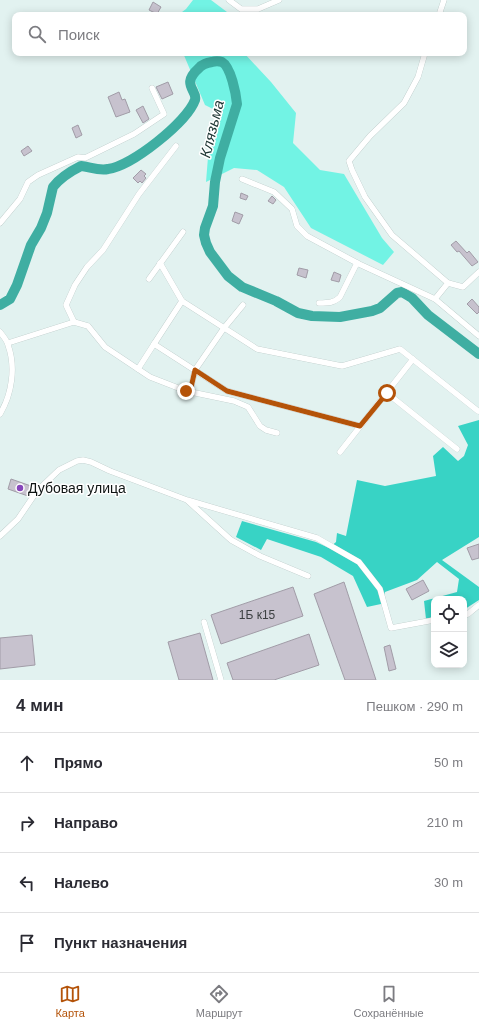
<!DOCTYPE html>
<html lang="ru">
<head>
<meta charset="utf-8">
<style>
  :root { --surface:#fff; --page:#f2f2f3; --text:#2b2b33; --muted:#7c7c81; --line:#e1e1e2; --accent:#b45309 }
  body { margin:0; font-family:Helvetica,sans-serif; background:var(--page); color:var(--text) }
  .controls { position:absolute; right:12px; bottom:12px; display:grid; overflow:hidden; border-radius:8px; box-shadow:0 2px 10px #0003 }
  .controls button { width:36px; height:36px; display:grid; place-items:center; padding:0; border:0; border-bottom:1px solid var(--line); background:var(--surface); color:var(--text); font:20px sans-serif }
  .stop { position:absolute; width:12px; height:12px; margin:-9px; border:3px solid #b45309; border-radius:50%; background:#fff }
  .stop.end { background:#b45309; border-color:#fff; box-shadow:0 1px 4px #0008 }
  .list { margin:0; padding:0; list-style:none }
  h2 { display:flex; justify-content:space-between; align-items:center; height:52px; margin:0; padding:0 16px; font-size:17px }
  h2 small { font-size:13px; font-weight:400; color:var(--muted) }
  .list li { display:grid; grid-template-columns:26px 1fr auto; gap:12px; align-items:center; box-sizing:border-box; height:60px; padding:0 16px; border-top:1px solid var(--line) }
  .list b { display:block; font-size:15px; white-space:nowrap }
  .list em { font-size:13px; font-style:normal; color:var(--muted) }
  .icon { flex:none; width:22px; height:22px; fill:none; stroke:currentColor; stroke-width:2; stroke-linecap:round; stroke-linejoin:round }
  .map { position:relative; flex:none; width:479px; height:680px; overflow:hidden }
  .search { position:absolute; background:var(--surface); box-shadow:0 2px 10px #0003; left:12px; right:12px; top:12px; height:44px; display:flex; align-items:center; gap:10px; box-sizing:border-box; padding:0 14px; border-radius:8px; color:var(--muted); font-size:15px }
  .sheet { height:292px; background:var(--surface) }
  nav { display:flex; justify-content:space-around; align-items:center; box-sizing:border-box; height:56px; border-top:1px solid var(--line); background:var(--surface); font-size:11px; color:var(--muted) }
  nav a { display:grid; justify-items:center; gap:2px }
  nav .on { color:var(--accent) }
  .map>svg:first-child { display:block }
  .green { fill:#72f3e4 }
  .forest { fill:#38d3c5 }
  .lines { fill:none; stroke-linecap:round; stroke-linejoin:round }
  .river { stroke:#3faea2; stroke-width:10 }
  .building { fill:#c7c2ce; stroke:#a19ca7 }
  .minor-casing { stroke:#b3c3c1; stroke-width:6 }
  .minor { stroke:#fff; stroke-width:5.5 }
  .route { stroke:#b45309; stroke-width:5 }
  .poi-dot { fill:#8746bb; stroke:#fff; stroke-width:1.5 }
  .labels { text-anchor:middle; stroke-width:3; stroke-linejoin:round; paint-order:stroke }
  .number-label { font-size:12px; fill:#3c4042 }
  .poi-label { font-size:14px; fill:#0e1413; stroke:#fff; text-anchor:start }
  .water-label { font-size:15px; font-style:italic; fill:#1c3532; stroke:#fff }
</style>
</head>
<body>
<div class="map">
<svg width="479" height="680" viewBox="0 0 479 680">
  <rect width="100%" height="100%" fill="#e2f2f0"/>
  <!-- green -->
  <g class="green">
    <path d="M193,0H211L231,15H178L186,9Z"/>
    <path d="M183,53H244L271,82L296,113L293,143L320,170L344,174L382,238L394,252L383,265L311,228L284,187L257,170L234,168L206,182L208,157L221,113L205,105Z"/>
  </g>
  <!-- forest -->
  <path class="forest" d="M479,420V537L442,560L479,587V600L465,609L464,599H434V617L426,619L424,601L457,592L459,579L437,562L417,580L385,592L381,604L367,607L353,576L321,557L267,539L261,550L236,537L242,521L316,542L329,548L336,542L337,533L346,536L357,480L385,486L436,476L433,456L443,447L458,461L464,456L468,445L458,426Z"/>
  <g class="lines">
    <!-- river -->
    <path class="river" d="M0,305L10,299L17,285L31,245L41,228L47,213L53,187C60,178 71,171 81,166C90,167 99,171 108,169C132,166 187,122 195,100C198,90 180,85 199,68C202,64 207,63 212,62C215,61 219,61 222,62C231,67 236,94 237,104L220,158L215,182L213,206L205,228L204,235L206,243L210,252L228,276L242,287L276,301L298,313L312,316L340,317L372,311L380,308L397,293L402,292L412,298L428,315L479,354"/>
  </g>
  <!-- building -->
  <g class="building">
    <path d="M153,2L161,7L157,14L149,10Z"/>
    <path d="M168,82L173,94L162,99L156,87Z"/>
    <path d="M119,92L122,100L125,99L130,112L116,117L108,97Z"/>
    <path d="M143,106L149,119L143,123L136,110Z"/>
    <path d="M78,125L82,135L76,138L72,128Z"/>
    <path d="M28,146L32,151L24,156L21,151Z"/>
    <path d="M141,170L146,174L144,176L146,178L142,183L140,181L138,183L133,178Z"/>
    <path d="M241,193L248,196L246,200L240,198Z"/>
    <path d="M272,196L276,200L273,204L268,201Z"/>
    <path d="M235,212L243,215L239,224L232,221Z"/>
    <path d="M456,241L467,253L469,251L478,262L472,266L459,251L457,252L451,245Z"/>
    <path d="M299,268L308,270L306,278L297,275Z"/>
    <path d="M334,272L341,275L339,282L331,280Z"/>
    <path d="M472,299L479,307V312L477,314L467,304Z"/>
    <path d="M11,479L31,486L28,496L8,489Z"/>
    <path d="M479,544V558L472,560L467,548Z"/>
    <path d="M423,580L429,591L412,600L406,589Z"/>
    <path d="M344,582L376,680H345L314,594Z"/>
    <path d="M293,587L303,616L221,644L211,615Z"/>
    <path d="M200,633L213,680H179L168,642Z"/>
    <path d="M309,634L319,665L274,680H233L227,663Z"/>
    <path d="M32,635L35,665L0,669V638Z"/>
    <path d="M390,645L396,669L389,671L384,647Z"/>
  </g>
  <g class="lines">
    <!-- minor casing -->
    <g class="minor-casing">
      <g id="minor">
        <path d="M229,0L241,9H258L279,0"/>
        <path d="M439,15L444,0"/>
        <path d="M242,179L274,192L292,209L297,226L307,236L359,264L435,299L448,283L392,235L365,197L352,170L349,161L370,136L404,103L418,77L425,53"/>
        <path d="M0,223L20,199L28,182L38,175L78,157L85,158L134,134L164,114L152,88"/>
        <path d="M160,263L182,301L257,349L342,366L400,349L478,411"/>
        <path d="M149,279L183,232"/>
        <path d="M448,283L463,287L479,272"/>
        <path d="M435,299L479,336"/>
        <path d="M182,301L154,344L227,391L360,426"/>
        <path d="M319,303C328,303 334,303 340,297L357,263"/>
        <path d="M74,322L66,305L75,285L87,267L103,250L139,194L176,146"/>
        <path d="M0,332C3,336 7,340 8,345C16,367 12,394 0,414"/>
        <path d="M8,343L74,322L88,326L105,347L150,377L186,391L234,401L248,407L260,426L266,430L277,433"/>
        <path d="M138,369L154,344"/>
        <path d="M190,392L195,370L224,328L243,305"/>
        <path d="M387,393L457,449"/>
        <path d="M340,452L413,359"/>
        <path d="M188,501L231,540L260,556L308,576"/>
        <path d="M0,536L18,519L37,491L59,470L77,461L83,460L91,462L110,471L187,500L317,538L359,562L380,589L391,628L434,620"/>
        <path d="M464,615L468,614L479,605"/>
        <path d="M204,622L221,680"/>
      </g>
    </g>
    <!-- minor -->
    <use href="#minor" class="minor"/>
  </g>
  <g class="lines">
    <!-- route -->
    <path class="route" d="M186,391L190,392L195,370L227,391L360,426L387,393"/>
  </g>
  <!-- markers -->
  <circle class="poi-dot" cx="20" cy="488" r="4"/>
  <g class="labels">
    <!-- number labels -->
    <g class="number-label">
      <text x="257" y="619">1Б к15</text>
    </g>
    <!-- poi labels -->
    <g class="poi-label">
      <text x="28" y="493">Дубовая улица</text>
    </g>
    <!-- water labels -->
    <g class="water-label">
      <text transform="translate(212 129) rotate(-76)" y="5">Клязьма</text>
    </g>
  </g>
</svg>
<div class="controls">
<button><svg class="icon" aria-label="locate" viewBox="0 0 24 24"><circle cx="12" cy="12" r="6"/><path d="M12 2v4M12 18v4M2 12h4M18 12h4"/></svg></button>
<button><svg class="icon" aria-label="layers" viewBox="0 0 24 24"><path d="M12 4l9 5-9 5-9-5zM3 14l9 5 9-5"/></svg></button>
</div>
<div class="stop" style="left:387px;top:393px"></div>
<div class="stop end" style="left:186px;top:391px"></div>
<div class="search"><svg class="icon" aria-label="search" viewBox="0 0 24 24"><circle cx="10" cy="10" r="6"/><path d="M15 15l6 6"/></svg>Поиск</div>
</div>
<section class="sheet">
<h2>4 мин<small>Пешком · 290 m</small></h2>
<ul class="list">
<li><svg class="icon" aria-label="ahead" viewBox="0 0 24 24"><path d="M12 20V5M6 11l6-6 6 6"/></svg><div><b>Прямо</b></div><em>50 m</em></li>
<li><svg class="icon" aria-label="right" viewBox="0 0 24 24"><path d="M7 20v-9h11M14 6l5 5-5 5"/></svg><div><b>Направо</b></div><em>210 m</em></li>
<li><svg class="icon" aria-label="left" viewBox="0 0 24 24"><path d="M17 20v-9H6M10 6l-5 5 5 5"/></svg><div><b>Налево</b></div><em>30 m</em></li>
<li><svg class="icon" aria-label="arrive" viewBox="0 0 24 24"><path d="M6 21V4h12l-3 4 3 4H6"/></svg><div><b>Пункт назначения</b></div></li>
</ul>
</section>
<nav>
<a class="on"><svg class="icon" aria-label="map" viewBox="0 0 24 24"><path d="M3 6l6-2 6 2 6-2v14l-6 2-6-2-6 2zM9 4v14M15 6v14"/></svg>Карта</a>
<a><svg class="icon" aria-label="directions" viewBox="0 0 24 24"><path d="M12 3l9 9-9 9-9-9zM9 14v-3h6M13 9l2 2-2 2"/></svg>Маршрут</a>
<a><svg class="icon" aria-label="saved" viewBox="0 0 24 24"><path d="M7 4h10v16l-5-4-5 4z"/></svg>Сохранённые</a>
</nav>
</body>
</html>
